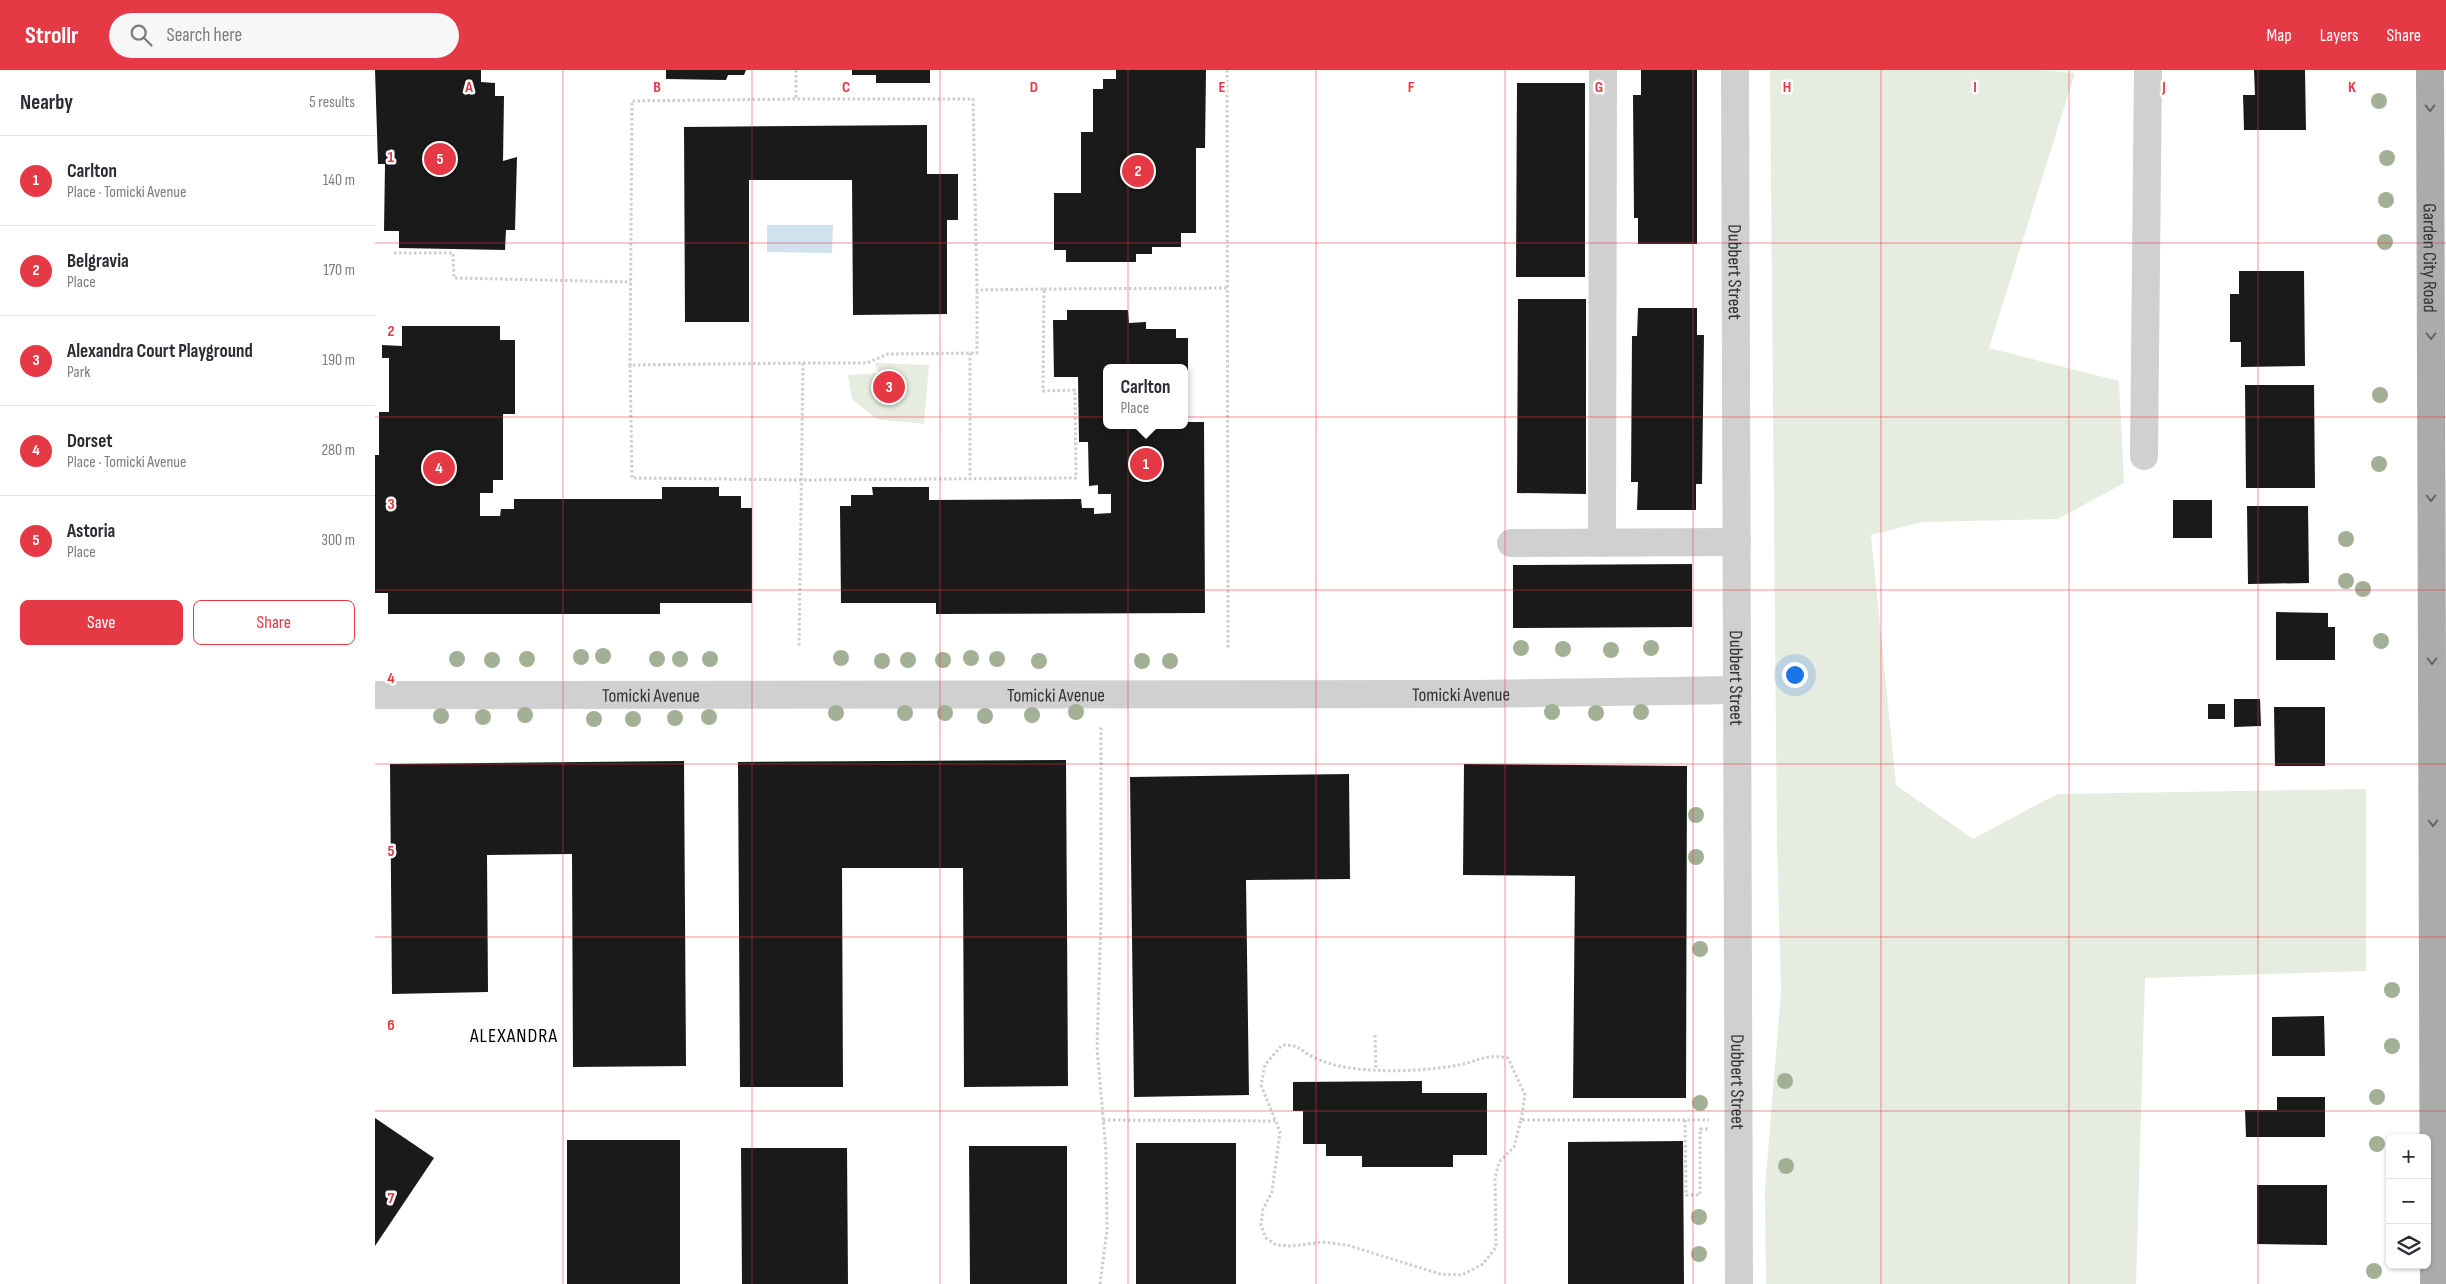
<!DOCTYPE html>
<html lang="en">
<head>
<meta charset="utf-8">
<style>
  :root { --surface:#fff; --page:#f7f7f7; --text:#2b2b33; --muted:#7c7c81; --line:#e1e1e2; --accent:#e63946 }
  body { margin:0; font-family:"Sofia Sans Condensed",sans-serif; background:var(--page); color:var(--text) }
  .controls { position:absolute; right:15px; bottom:15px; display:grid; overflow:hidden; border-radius:8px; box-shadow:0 1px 4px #0004 }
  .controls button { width:45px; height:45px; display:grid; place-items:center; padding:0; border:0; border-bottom:1px solid var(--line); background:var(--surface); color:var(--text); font:25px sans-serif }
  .you { position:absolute; left:1419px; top:604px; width:18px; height:18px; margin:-12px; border:4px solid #fff; border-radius:50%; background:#1a73e8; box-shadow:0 0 0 8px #1a73e833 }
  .badge { display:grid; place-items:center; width:32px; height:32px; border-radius:50%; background:var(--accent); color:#fff; font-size:16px; font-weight:700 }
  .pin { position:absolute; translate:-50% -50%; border:2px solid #fff; box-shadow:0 1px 5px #0006 }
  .popup { position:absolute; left:728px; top:294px; width:85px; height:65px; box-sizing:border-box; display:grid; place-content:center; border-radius:8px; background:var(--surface); filter:drop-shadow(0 1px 4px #0005); font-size:16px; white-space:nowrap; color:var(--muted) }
  .popup b { font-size:19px; color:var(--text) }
  .popup::after { content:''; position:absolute; left:50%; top:100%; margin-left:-10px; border:10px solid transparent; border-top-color:var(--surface) }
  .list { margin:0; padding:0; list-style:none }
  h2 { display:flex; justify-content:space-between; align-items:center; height:65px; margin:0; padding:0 20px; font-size:21px }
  h2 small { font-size:16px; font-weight:400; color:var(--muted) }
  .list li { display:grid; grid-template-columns:32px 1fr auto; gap:15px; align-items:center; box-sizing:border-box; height:90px; padding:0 20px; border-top:1px solid var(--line) }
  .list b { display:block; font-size:19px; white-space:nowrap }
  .list p { margin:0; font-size:16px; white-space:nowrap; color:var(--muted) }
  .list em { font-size:16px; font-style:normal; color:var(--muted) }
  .actions { display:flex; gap:10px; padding:15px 20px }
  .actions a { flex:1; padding:11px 0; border:1px solid var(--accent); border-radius:8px; text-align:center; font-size:18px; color:var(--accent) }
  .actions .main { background:var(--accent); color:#fff }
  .icon { flex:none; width:28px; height:28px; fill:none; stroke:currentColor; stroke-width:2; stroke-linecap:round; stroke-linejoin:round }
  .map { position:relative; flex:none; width:2071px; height:1214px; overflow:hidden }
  header { display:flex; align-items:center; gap:30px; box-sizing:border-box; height:70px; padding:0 25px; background:var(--accent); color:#fff }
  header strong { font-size:24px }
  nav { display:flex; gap:28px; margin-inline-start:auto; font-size:18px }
  .search { width:350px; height:45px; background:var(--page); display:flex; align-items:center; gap:12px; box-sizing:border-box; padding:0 18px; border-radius:28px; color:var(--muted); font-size:19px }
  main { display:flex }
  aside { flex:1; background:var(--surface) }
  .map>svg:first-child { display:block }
  .green { fill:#e6ecdf }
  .water { fill:#cfe2ee }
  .building { fill:#1a1a1a; fill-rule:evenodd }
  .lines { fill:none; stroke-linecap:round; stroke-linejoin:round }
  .path { stroke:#cdcdcd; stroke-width:3; stroke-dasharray:2.5 2.5; stroke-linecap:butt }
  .minor { stroke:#d0d0d0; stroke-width:28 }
  .major { stroke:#ababab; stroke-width:28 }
  .tree { fill:#a2b095 }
  .oneway { stroke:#636363 }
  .grid { fill:none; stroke:#e63946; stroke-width:1; stroke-opacity:0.55 }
  .labels { text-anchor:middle; stroke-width:5; stroke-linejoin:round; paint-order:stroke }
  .street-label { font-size:19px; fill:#333; stroke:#fff }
  .neighbourhood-label { font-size:20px; letter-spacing:1px; fill:#000; stroke:#fff }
  .grid-label { font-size:16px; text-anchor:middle; font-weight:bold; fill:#e63946; stroke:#fff; stroke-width:5; stroke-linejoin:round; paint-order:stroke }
</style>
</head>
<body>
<header>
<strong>Strollr</strong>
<div class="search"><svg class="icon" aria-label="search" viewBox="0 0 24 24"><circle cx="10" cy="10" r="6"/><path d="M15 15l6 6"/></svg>Search here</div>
<nav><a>Map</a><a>Layers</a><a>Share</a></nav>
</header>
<main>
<aside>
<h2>Nearby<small>5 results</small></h2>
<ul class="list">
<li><span class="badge">1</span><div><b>Carlton</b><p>Place · Tomicki Avenue</p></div><em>140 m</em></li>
<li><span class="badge">2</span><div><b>Belgravia</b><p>Place</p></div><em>170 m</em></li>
<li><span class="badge">3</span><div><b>Alexandra Court Playground</b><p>Park</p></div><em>190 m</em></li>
<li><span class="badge">4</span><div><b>Dorset</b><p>Place · Tomicki Avenue</p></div><em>280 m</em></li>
<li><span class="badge">5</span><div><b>Astoria</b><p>Place</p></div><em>300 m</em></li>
</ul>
<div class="actions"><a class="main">Save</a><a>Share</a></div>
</aside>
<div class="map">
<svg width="2071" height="1214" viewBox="0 0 2071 1214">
  <rect width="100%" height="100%" fill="#fff"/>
  <!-- green -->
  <g class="green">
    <path d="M1395,0H1665L1700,3L1614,278L1744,311L1749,413L1683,449L1547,452L1496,465L1521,715L1598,769L1682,724L1991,719V901L1770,908L1761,1214H1391L1390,1119L1406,922L1402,775Z"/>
    <path d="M500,293L554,295L549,354L502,349L477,329L473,305L504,303Z"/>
  </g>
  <!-- water -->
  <path class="water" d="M392,155H458L457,183L392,182Z"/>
  <!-- building -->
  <g class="building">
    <path d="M0,0H106V12L120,13V26H129L128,91L142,87L140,160H131L130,180L24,178V161H9L10,94H3Z"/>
    <path d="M291,0H371L369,5H353L351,10L291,9Z"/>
    <path d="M477,0H555V13H501V5H477Z"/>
    <path d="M741,0H831L830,78H821V163H806V177H777V184H761V192H691V180H679V123H706V62H718V19H728V9H741Z"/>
    <path d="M1266,0H1322V174H1263V148H1259L1258,25H1266Z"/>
    <path d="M1879,0H1930L1931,60H1869L1868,25H1880Z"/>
    <path d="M1142,13H1210V207H1141Z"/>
    <path d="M552,55V104H583V150H572V244L478,245L477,110H374V252H310L309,57Z"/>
    <path d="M1864,201H1929L1930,296L1866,297V272H1855V224H1864Z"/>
    <path d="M1143,229H1211V424L1142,423Z"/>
    <path d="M1263,238H1322V265H1329L1327,414H1321V440H1262L1263,412H1256L1257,266H1262Z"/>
    <path d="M692,240H753L754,253L771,252V259H801V268H813V352H829L830,543L561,544V533H466L465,436H476V425H498L497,417H554V430L706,429L707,438H719V444L736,443V424H723V415L714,416L713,372H704L703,307H679L678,250H692ZM732,298H810V355H732Z"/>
    <path d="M27,256H125V270H140V344H128V410H118V423H105V446H125L126,439H139V429H287V417H344V426H366V438H377V533H285V544H13V523H0V385H4V342H14V288H7V275L27,276Z"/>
    <path d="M1870,315H1939L1940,418H1871Z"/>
    <rect x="1798" y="430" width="39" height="38"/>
    <path d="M1872,436H1933L1934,513L1873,514Z"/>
    <path d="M1317,494V557L1138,558V495Z"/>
    <path d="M1901,542L1953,543V557H1960V590H1901Z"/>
    <path d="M1859,629H1885L1886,656L1859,657Z"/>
    <rect x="1833" y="634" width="17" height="15"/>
    <path d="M1899,637H1950V696H1900Z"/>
    <path d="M691,690L693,1016L589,1017L588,798H467L468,1017H365L363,692Z"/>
    <path d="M309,691L311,996L198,997L197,784L112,785L113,922L17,924L15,694Z"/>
    <path d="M1089,694L1312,696L1311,1028H1198L1200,806L1088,805Z"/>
    <path d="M974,704L975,809L871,810L874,1025L759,1027L755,707Z"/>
    <path d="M1949,946L1950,986H1897V947Z"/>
    <path d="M1047,1011V1023H1112V1085H1078V1097H987V1086H951V1074H928V1041H918V1012Z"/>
    <path d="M1902,1027H1950V1067H1871L1870,1040H1902Z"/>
    <path d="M0,1048L59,1088L0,1176Z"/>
    <rect x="192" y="1070" width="113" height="144"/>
    <path d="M1308,1071L1309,1214H1193V1072Z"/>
    <rect x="761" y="1073" width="100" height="141"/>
    <path d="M594,1076H692V1214H595Z"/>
    <path d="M366,1078H472L473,1214H367Z"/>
    <path d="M1882,1115H1952V1175L1882,1174Z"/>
  </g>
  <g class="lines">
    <!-- path -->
    <g class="path">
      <path d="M421,0V29L257,31L255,295L428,293L424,578"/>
      <path d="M852,0L853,578"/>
      <path d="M19,183H78L79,208L256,212"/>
      <path d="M669,219L852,218"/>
      <path d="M595,283V409"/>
      <path d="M428,293H492L513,284L602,283V220"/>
      <path d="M255,295L257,408L427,410L701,408L700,320L668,321L669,219L602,220L598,29H421"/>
      <path d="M1000,965L1001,1000"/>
      <path d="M728,1050L900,1051"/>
      <path d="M1146,1050L1150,1025L1133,988C1108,983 1101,993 1078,996C1052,1000 1024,1002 997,1000C977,999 956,996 938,987C922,979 927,975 907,975L890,995L886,1015L905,1062L897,1122L888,1139L886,1155L891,1168L901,1175L917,1176L947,1172L972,1175L1065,1204L1087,1205L1108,1194L1121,1177L1120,1108L1124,1092L1139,1077L1146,1050H1334"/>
      <path d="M1310,1050L1311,1125H1325V1059H1334"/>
      <path d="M725,1214L732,1160L731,1082L722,977L726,848V656"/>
    </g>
    <!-- minor -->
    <g class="minor">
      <path id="s1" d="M1360,0L1364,1214"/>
      <path d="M1769,386L1773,0"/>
      <path d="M1136,473L1362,472"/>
      <path d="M1227,473L1228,0"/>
      <path id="s2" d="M0,625L1101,624L1362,620"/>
    </g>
    <!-- major -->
    <path class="major" id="s3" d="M2055,0L2059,1214"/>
  </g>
  <!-- trees -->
  <g class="tree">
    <circle cx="2004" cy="31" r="8"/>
    <circle cx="2012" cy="88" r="8"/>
    <circle cx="2011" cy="130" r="8"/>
    <circle cx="2010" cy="172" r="8"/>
    <circle cx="2005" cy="325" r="8"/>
    <circle cx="2004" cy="394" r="8"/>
    <circle cx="1971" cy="469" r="8"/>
    <circle cx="1971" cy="511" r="8"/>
    <circle cx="1988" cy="519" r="8"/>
    <circle cx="2006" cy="571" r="8"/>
    <circle cx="1146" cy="578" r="8"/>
    <circle cx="1276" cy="578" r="8"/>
    <circle cx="1188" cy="579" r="8"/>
    <circle cx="1236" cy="580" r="8"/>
    <circle cx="228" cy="586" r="8"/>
    <circle cx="206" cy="587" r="8"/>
    <circle cx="466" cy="588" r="8"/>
    <circle cx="596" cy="588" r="8"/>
    <circle cx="82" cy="589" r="8"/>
    <circle cx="152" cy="589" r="8"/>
    <circle cx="282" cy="589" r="8"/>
    <circle cx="305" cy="589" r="8"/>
    <circle cx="335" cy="589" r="8"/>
    <circle cx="622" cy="589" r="8"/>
    <circle cx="117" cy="590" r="8"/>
    <circle cx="533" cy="590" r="8"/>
    <circle cx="568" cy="590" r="8"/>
    <circle cx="507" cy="591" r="8"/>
    <circle cx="664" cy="591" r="8"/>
    <circle cx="767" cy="591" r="8"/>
    <circle cx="795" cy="591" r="8"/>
    <circle cx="701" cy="642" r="8"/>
    <circle cx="1177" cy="642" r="8"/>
    <circle cx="1266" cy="642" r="8"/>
    <circle cx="461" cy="643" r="8"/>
    <circle cx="530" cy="643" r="8"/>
    <circle cx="570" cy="643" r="8"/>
    <circle cx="1221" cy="643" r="8"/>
    <circle cx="150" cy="645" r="8"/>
    <circle cx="657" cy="645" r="8"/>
    <circle cx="66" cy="646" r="8"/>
    <circle cx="610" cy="646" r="8"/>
    <circle cx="108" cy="647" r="8"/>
    <circle cx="334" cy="647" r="8"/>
    <circle cx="300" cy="648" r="8"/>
    <circle cx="219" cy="649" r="8"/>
    <circle cx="258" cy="649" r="8"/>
    <circle cx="1321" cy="745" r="8"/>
    <circle cx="1321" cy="787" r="8"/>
    <circle cx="1325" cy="879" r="8"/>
    <circle cx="2017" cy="920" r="8"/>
    <circle cx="2017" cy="976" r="8"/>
    <circle cx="1410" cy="1011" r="8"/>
    <circle cx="2002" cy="1027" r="8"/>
    <circle cx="1325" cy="1033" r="8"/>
    <circle cx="2002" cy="1074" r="8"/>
    <circle cx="1411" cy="1096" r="8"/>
    <circle cx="1324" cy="1147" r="8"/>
    <circle cx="1324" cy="1184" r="8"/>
    <circle cx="1999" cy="1201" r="8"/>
  </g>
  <!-- one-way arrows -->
  <defs><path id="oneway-chevron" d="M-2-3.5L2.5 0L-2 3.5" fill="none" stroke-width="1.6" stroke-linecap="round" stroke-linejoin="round" transform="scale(1.25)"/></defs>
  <g class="oneway">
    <use href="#oneway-chevron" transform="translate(2055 38) rotate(90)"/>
    <use href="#oneway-chevron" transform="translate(2056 266) rotate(90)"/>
    <use href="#oneway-chevron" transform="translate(2056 428) rotate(90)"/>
    <use href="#oneway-chevron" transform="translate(2057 591) rotate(90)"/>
    <use href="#oneway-chevron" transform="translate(2058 753) rotate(90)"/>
  </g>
  <!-- grid -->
  <path class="grid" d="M188,0V1214M377,0V1214M565,0V1214M753,0V1214M941,0V1214M1130,0V1214M1318,0V1214M1506,0V1214M1694,0V1214M1883,0V1214M0,173H2071M0,347H2071M0,520H2071M0,694H2071M0,867H2071M0,1041H2071"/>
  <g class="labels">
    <!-- street labels -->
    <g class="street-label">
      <text dy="7" stroke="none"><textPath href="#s3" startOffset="188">Garden City Road</textPath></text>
      <text dy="7" stroke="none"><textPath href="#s1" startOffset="202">Dubbert Street</textPath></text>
      <text dy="7" stroke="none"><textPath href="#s1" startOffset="608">Dubbert Street</textPath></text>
      <text dy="7" stroke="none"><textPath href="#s2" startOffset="681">Tomicki Avenue</textPath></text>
      <text dy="7" stroke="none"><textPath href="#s2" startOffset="1086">Tomicki Avenue</textPath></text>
      <text dy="7" stroke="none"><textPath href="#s2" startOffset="276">Tomicki Avenue</textPath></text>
      <text dy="7" stroke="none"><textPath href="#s1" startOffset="1012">Dubbert Street</textPath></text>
    </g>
    <!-- neighbourhood labels -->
    <g class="neighbourhood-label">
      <text x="139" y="972">ALEXANDRA</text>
    </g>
  </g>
  <g class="grid-label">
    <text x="94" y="22">A</text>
    <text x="282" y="22">B</text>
    <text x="471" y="22">C</text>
    <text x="659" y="22">D</text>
    <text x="847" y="22">E</text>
    <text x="1036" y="22">F</text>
    <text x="1224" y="22">G</text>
    <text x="1412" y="22">H</text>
    <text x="1600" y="22">I</text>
    <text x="1789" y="22">J</text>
    <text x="1977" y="22">K</text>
    <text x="16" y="92">1</text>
    <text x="16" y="266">2</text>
    <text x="16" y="439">3</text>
    <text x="16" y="613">4</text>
    <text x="16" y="786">5</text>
    <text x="16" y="960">6</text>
    <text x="16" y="1133">7</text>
  </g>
</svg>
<div class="controls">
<button>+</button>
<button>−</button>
<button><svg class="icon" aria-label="layers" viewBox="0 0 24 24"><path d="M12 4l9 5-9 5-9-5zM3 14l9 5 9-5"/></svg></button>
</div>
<div class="you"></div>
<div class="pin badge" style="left:771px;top:394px">1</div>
<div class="popup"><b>Carlton</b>Place</div>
<div class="pin badge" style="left:763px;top:101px">2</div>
<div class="pin badge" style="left:514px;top:317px">3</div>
<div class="pin badge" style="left:64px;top:398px">4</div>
<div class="pin badge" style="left:65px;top:89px">5</div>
</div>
</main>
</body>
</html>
